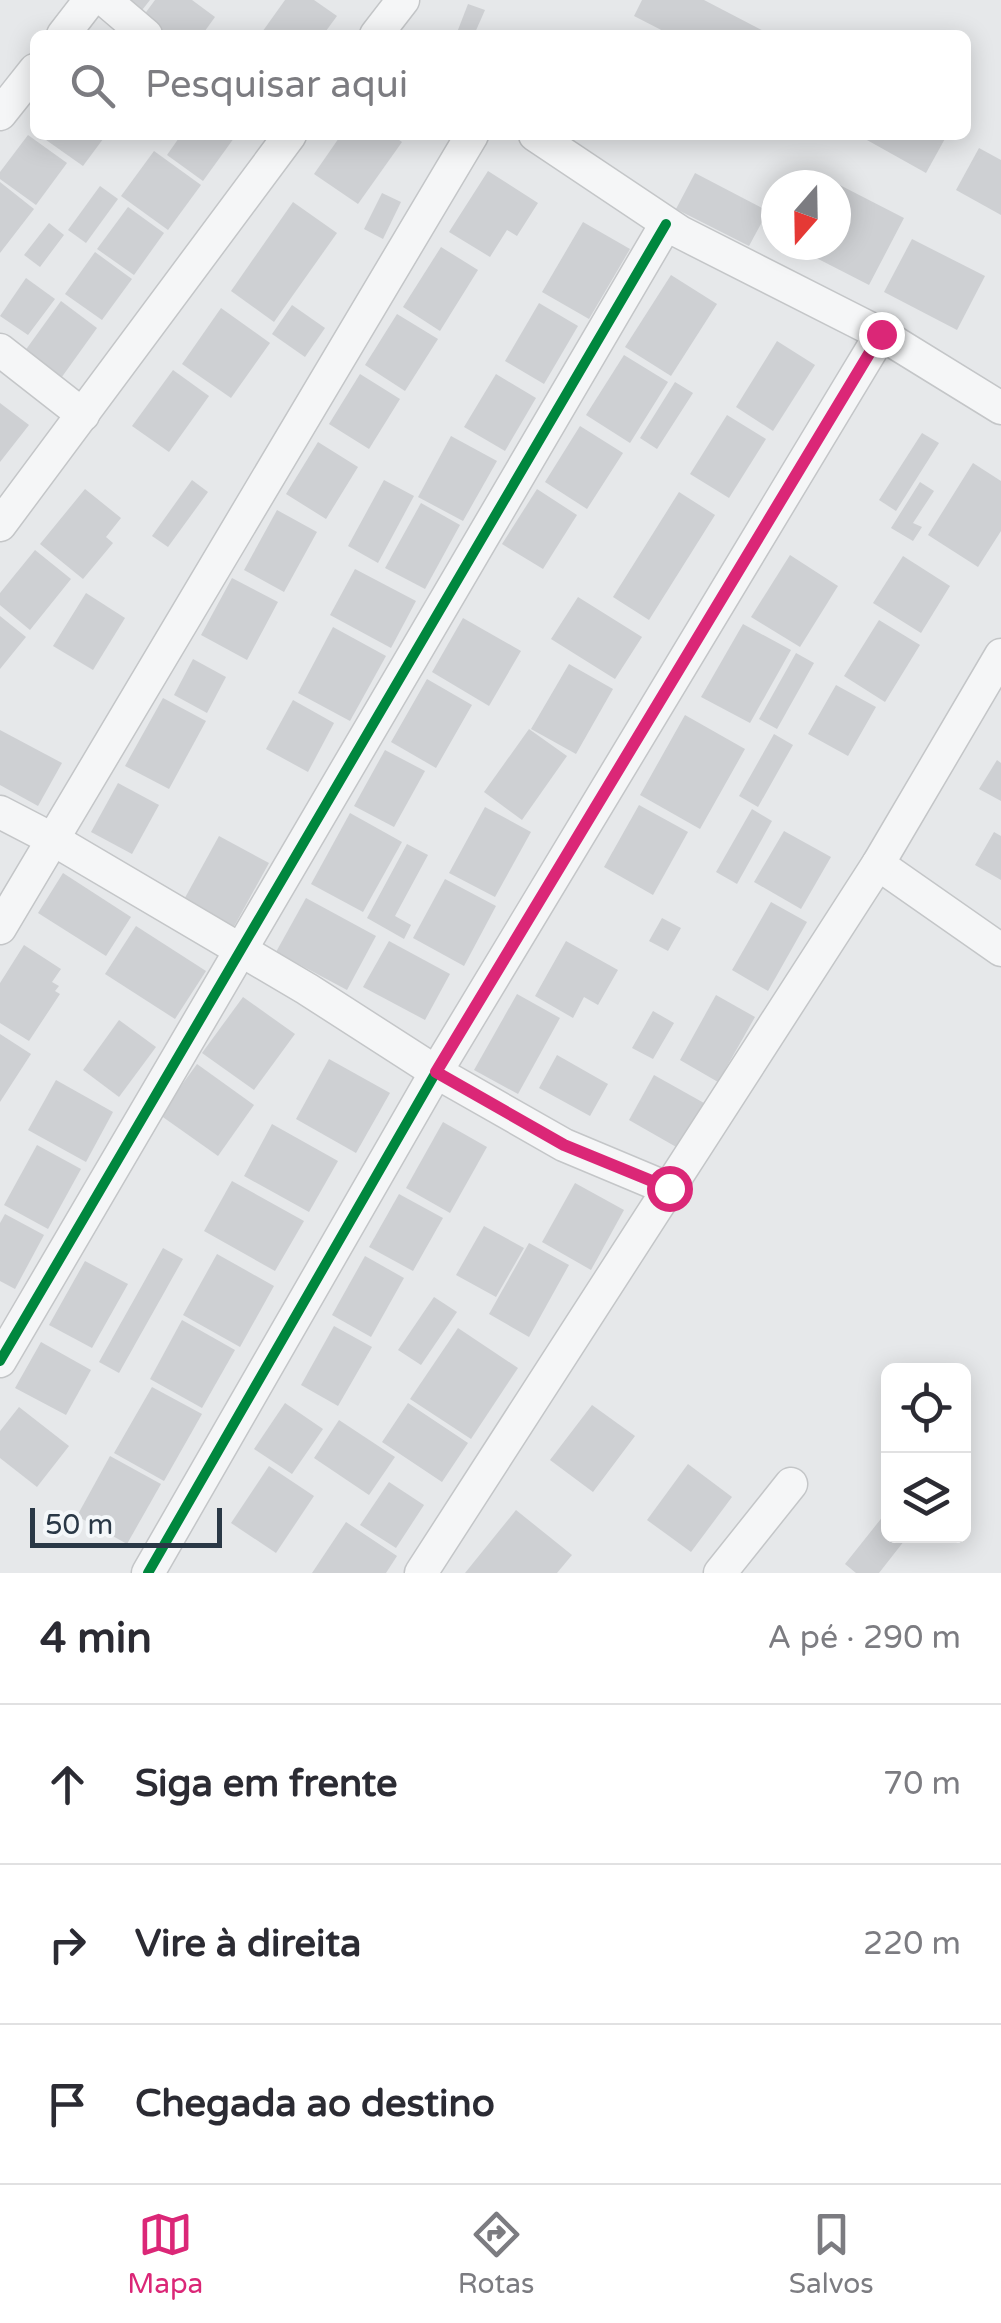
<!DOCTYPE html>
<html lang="pt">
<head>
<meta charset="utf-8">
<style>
  :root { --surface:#fff; --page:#f7f7f7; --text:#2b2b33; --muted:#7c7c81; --line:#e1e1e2; --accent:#db2777 }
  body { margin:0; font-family:"Varela Round",sans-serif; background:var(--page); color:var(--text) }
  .controls { position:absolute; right:30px; bottom:30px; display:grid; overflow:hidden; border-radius:15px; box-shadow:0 5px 25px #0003 }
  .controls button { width:90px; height:90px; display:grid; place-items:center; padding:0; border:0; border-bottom:2px solid var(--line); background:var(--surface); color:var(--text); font:50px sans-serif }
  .compass { position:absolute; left:761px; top:170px; width:90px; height:90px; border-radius:50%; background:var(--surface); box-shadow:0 5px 25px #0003; rotate:200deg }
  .scale { position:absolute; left:30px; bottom:25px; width:192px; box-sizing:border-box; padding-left:10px; border:5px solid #2a3846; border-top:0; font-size:28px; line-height:35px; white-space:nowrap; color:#2a3846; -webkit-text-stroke:8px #f4f7f9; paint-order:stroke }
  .stop { position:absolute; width:30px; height:30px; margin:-22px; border:8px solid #db2777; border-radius:50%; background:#fff }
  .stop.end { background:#db2777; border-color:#fff; box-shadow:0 2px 10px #0008 }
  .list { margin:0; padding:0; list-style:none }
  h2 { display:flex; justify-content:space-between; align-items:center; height:130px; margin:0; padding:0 40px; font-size:42px }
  h2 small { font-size:32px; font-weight:400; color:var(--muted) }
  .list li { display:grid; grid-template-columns:65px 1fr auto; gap:30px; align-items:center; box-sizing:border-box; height:160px; padding:0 40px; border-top:2px solid var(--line) }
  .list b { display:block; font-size:38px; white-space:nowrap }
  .list em { font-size:32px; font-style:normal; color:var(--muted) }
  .icon { flex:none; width:55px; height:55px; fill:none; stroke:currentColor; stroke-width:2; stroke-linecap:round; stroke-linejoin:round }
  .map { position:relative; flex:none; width:1001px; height:1573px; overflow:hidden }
  .search { position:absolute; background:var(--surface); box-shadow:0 5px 25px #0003; left:30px; right:30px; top:30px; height:110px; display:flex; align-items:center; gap:25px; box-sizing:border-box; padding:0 35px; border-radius:15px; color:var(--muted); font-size:38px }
  .sheet { height:610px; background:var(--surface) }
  nav { display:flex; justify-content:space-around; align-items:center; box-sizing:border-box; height:140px; border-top:2px solid var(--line); background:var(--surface); font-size:28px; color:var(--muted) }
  nav a { display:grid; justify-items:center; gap:5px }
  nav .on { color:var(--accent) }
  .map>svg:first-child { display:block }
  .building { fill:#ced0d3 }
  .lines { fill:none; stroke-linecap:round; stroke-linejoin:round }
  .minor-casing { stroke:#c4c6c8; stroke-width:35 }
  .minor { stroke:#f5f6f7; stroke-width:32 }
  .cycleway-casing { stroke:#f4f7f9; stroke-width:16 }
  .cycleway { stroke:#00873e; stroke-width:10 }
  .route { stroke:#db2777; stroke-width:12 }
</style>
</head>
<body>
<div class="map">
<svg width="1001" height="1573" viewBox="0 0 1001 1573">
  <rect width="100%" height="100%" fill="#e6e8ea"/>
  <!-- building -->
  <g class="building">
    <path d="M120,0H150L139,14Z"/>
    <path d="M155,0H192L215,17L202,35H163L141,19Z"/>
    <path d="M285,0H314L337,16L323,35H260Z"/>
    <path d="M642,0H704L771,35H671L634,16Z"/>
    <path d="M468,4L485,10L474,35H456Z"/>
    <path d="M28,135L67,163L36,205L0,179V172Z"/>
    <path d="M39,135H106L83,166Z"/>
    <path d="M181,135H229L234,138L203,181L167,155Z"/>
    <path d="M341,135H392L402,142L358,204L314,174Z"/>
    <path d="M858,135H947L926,173Z"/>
    <path d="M979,148L1001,160V215L956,190Z"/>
    <path d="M154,151L201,185L168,230L121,196Z"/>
    <path d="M488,171L538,203L517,236L507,230L490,257L449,232Z"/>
    <path d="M695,173L768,211L749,246L676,209Z"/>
    <path d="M828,179L904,218L869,285L791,245H836V185H824Z"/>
    <path d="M0,182L34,209L0,253Z"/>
    <path d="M100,186L118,199L86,243L68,230Z"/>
    <path d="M382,193L401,202L383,239L364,229Z"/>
    <path d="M293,202L337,233L274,322L231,291Z"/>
    <path d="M128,207L164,233L134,275L97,249Z"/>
    <path d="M583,222L630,249L589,319L542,292Z"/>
    <path d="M49,223L64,235L40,267L24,255Z"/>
    <path d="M912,239L985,276L957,330L884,292Z"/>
    <path d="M441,247L478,270L440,331L403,307Z"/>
    <path d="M95,252L132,279L102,320L65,294Z"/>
    <path d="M671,275L717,304L671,376L625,347Z"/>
    <path d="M26,278L55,299L28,335L0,316Z"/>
    <path d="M61,301L97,328L59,381L22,355Z"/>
    <path d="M539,303L578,326L544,384L505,361Z"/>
    <path d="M292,305L325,328L305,357L272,334Z"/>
    <path d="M221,308L270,343L231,398L182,364Z"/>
    <path d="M397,314L438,339L405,391L365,365Z"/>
    <path d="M777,341L815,365L773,431L736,407Z"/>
    <path d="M624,355L668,382L630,443L586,415Z"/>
    <path d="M173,370L209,396L169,452L132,426Z"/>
    <path d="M360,374L400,399L369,449L329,424Z"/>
    <path d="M496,374L536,398L505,451L464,427Z"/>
    <path d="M675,382L693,393L657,449L640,438Z"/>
    <path d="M0,403L29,425L0,462Z"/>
    <path d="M727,415L766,439L729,498L690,474Z"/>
    <path d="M580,426L623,453L587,509L545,482Z"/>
    <path d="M922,433L939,443L896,511L879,500Z"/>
    <path d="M451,436L497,461L463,521L418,497Z"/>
    <path d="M318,442L358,467L326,519L286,494Z"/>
    <path d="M973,463L1001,481V531L978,567L928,535Z"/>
    <path d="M192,480L208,492L168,547L152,536Z"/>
    <path d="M384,480L414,496L378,563L348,546Z"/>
    <path d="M920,482L934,491L913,523L922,527L913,541L891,528Z"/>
    <path d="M85,489L121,518L106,537L113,543L83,579L40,544Z"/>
    <path d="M537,489L577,515L543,569L502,544Z"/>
    <path d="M679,492L715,515L649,620L613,597Z"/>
    <path d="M421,503L460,525L425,589L385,568Z"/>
    <path d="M277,510L317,532L284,592L244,570Z"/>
    <path d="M35,550L71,579L30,630L0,605V593Z"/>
    <path d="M790,555L838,586L800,647L751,617Z"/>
    <path d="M903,556L950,586L921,633L873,603Z"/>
    <path d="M355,569L416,601L391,648L330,615Z"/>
    <path d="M232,578L278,602L247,660L201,635Z"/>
    <path d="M86,593L125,618L93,670L53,646Z"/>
    <path d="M578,597L642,637L615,679L551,639Z"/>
    <path d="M0,616L26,637L0,669Z"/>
    <path d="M463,618L521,651L489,706L432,672Z"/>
    <path d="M879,620L920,645L885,702L844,676Z"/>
    <path d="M743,624L791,650L750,723L701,697Z"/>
    <path d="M333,627L386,656L350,721L298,693Z"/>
    <path d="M796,653L814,663L777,729L759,719Z"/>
    <path d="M193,659L226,677L207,713L174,695Z"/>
    <path d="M569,664L613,689L576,754L531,729Z"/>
    <path d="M427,679L472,705L436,768L391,742Z"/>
    <path d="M836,685L876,707L848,756L808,734Z"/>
    <path d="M163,698L206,721L169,789L125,766Z"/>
    <path d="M293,700L334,723L308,772L266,749Z"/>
    <path d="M685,715L745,749L700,829L640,795Z"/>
    <path d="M529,729L567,756L522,820L484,792Z"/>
    <path d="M0,730L62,763L38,806L0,785Z"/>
    <path d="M774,734L793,745L758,807L739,796Z"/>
    <path d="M385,750L425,771L394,827L354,806Z"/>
    <path d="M997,760L1001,763V801L979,789Z"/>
    <path d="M118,783L159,805L132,854L91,832Z"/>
    <path d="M639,805L688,832L653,895L604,867Z"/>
    <path d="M485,807L531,832L495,897L449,873Z"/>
    <path d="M752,809L772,821L737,884L716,872Z"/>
    <path d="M350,813L402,842L363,912L311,884Z"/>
    <path d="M784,831L831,857L801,909L754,882Z"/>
    <path d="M994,832L1001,836V880L975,865Z"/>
    <path d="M219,836L269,863L231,932L181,905Z"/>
    <path d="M407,844L428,855L395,916L411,925L404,939L367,918Z"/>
    <path d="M63,873L131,917L106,956L38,913Z"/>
    <path d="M445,879L496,906L464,966L413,938Z"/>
    <path d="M306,898L376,936L347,990L276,952Z"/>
    <path d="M771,902L807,922L768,991L732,970Z"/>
    <path d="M662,918L681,928L668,951L649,941Z"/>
    <path d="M136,926L206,971L175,1019L105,974Z"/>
    <path d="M389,941L450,974L425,1020L363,987Z"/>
    <path d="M566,941L618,970L598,1005L584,997L573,1018L535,996Z"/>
    <path d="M24,945L61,969L52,982L59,986L55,991L60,994L29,1041L0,1023V983Z"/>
    <path d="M517,994L560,1018L518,1094L474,1070Z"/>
    <path d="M716,995L755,1017L718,1082L680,1060Z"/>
    <path d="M243,997L295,1034L254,1090L202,1053Z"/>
    <path d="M653,1011L674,1023L653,1059L632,1048Z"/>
    <path d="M119,1020L156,1047L119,1097L83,1070Z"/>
    <path d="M0,1034L31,1054L0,1102Z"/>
    <path d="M557,1055L608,1084L590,1116L539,1088Z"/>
    <path d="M329,1059L390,1093L356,1153L296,1119Z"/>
    <path d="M197,1064L254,1105L218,1156L160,1115Z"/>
    <path d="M654,1075L704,1103L678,1148L629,1120Z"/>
    <path d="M56,1080L113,1112L86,1162L28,1130Z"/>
    <path d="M443,1122L487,1147L450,1213L406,1188Z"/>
    <path d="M272,1124L338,1161L309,1212L244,1176Z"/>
    <path d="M37,1145L81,1169L48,1229L4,1205Z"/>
    <path d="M232,1181L304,1221L275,1271L204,1231Z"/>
    <path d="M575,1183L624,1210L591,1270L542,1242Z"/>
    <path d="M399,1194L443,1218L413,1271L369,1247Z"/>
    <path d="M5,1214L44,1235L15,1289L0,1281V1223Z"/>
    <path d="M484,1226L524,1248L496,1297L456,1275Z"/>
    <path d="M529,1243L569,1265L529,1337L489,1314Z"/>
    <path d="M163,1248L183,1259L119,1373L99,1362Z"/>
    <path d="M217,1254L274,1286L240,1347L183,1315Z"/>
    <path d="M365,1256L404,1278L371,1337L332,1315Z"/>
    <path d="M85,1261L128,1284L92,1348L49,1325Z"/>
    <path d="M434,1297L457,1312L421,1365L398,1350Z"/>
    <path d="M182,1320L235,1350L202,1408L150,1379Z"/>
    <path d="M334,1326L372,1347L338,1406L301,1385Z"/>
    <path d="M458,1328L518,1368L471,1439L410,1399Z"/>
    <path d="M41,1342L91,1370L66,1415L15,1388Z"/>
    <path d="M152,1387L202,1414L164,1481L114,1453Z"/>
    <path d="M285,1403L323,1429L292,1474L254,1449Z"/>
    <path d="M408,1403L468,1443L442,1482L382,1442Z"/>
    <path d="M592,1405L635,1436L593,1492L550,1460Z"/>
    <path d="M19,1407L69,1446L37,1487L0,1458V1431Z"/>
    <path d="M339,1420L395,1457L369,1495L314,1458Z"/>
    <path d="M110,1456L161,1484L127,1544L77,1516Z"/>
    <path d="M688,1464L732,1497L691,1552L647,1520Z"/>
    <path d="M269,1466L314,1496L276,1553L231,1523Z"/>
    <path d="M389,1482L424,1505L396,1548L360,1525Z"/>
    <path d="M516,1510L572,1555L557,1573H465Z"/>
    <path d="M884,1515L888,1519V1536H908L879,1573H856L845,1564Z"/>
    <path d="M346,1522L397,1556L386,1573H312Z"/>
  </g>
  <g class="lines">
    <!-- minor casing -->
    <g class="minor-casing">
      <g id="minor">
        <path d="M105,0L146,35"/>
        <path d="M63,35L90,0"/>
        <path d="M376,35L403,0"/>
        <path d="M0,114L35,70"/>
        <path d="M535,135L680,232L881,334L1001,408"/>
        <path d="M0,350L83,415"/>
        <path d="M0,525L290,135"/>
        <path d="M0,812L54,840L307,989L436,1072L564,1145L669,1189"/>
        <path d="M878,864L1001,950"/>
        <path d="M0,928L472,135"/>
        <path d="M0,1361L666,224"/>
        <path d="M148,1573L436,1072L881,334"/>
        <path d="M421,1573L878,864L1001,655"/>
        <path d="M720,1573L791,1484"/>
      </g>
    </g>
    <!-- minor -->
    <use href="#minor" class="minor"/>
    <!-- cycleway casing -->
    <g class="cycleway-casing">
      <g id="cycleway">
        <path d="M0,1361L666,224"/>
        <path d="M148,1573L436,1072L881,334"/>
      </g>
    </g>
    <!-- cycleway -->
    <use href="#cycleway" class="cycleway"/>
  </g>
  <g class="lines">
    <!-- route -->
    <path class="route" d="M669,1188L564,1145L436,1072L881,334"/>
  </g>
</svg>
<div class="controls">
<button><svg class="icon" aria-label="locate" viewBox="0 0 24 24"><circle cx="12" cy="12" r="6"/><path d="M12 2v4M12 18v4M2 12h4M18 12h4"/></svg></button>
<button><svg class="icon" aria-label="layers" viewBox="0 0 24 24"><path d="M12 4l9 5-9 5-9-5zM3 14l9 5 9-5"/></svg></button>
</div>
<svg class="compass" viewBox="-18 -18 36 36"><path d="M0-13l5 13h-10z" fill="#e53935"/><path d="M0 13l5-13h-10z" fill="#7c7c81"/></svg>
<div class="scale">50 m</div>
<div class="stop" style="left:669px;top:1188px"></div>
<div class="stop end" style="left:881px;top:334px"></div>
<div class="search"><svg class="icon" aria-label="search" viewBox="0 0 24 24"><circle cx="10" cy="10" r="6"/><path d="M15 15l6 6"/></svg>Pesquisar aqui</div>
</div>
<section class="sheet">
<h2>4 min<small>A pé · 290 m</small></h2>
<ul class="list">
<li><svg class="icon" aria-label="ahead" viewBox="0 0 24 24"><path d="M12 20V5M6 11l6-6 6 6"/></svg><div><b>Siga em frente</b></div><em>70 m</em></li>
<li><svg class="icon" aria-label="right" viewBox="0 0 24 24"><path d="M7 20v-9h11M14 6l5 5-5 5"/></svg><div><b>Vire à direita</b></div><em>220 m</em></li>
<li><svg class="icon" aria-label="arrive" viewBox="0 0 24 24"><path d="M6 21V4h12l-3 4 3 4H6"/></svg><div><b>Chegada ao destino</b></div></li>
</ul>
</section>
<nav>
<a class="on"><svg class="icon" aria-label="map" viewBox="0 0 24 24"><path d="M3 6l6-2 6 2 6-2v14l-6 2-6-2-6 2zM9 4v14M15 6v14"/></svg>Mapa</a>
<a><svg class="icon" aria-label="directions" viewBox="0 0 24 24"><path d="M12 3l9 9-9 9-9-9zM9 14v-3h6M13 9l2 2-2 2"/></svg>Rotas</a>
<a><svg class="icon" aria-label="saved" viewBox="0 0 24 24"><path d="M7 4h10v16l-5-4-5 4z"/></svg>Salvos</a>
</nav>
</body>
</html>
